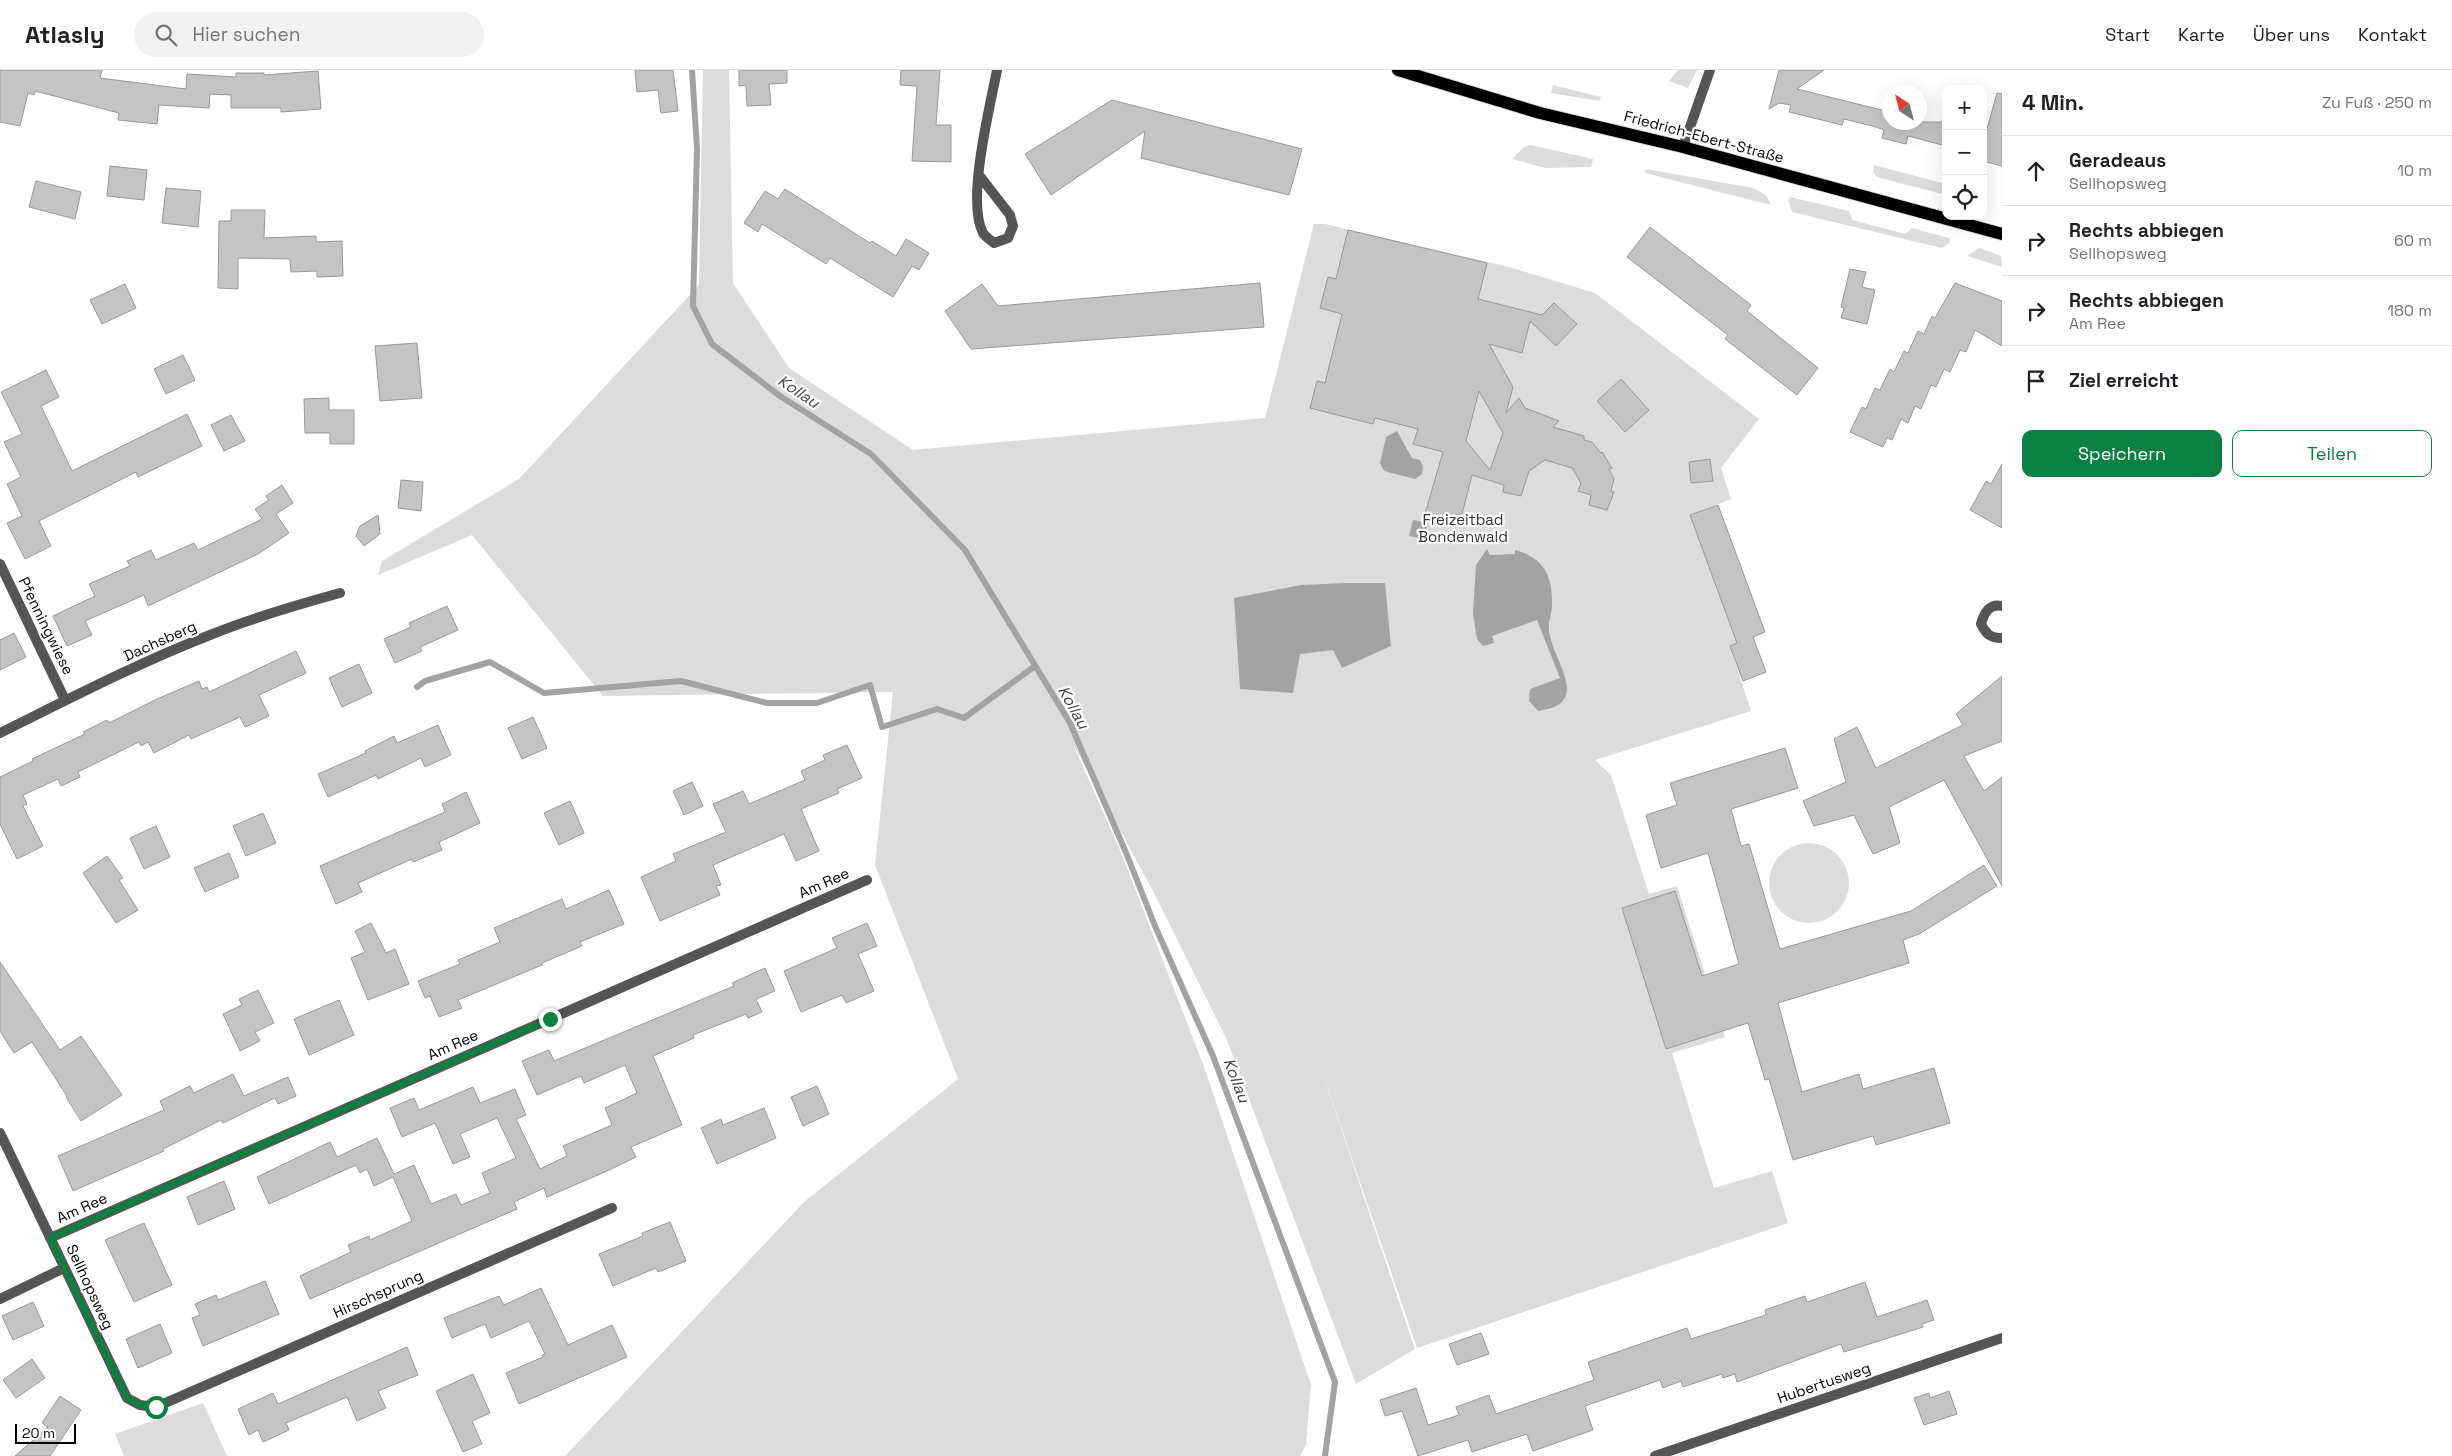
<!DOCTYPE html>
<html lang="de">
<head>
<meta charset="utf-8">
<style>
  :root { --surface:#fff; --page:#f2f2f2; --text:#202124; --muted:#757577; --line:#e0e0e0; --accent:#0b8043 }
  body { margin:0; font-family:"Space Grotesk",sans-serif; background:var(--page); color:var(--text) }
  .controls { position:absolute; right:15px; top:15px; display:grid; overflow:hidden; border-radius:10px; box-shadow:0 5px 20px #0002 }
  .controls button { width:45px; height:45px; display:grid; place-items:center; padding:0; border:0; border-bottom:1px solid var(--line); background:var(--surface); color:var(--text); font:25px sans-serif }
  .compass { position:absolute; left:1882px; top:15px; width:45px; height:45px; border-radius:50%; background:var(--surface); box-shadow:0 5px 20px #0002; rotate:324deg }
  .scale { position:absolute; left:15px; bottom:12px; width:61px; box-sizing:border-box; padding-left:5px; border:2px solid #000; border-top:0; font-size:14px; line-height:18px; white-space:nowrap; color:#000; -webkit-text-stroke:4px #fff; paint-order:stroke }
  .stop { position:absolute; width:15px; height:15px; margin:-11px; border:4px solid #0b8043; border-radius:50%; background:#fff }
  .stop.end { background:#0b8043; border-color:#fff; box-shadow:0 1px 5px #0008 }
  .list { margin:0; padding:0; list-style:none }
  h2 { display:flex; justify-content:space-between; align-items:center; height:65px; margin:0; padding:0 20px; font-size:21px }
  h2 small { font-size:16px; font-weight:400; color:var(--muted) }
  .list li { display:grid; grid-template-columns:32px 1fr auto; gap:15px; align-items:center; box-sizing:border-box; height:70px; padding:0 20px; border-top:1px solid var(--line) }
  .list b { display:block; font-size:19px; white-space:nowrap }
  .list p { margin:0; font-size:16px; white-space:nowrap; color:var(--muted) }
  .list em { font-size:16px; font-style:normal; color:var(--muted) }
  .actions { display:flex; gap:10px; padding:15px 20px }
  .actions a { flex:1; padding:11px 0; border:1px solid var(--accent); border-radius:10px; text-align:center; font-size:18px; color:var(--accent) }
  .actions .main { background:var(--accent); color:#fff }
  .icon { flex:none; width:28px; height:28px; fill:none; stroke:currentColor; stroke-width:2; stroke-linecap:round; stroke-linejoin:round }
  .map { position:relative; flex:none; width:2002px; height:1386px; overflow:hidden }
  header { display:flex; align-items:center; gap:30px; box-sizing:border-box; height:70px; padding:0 25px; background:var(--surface); border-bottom:1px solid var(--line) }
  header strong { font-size:24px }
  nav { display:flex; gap:28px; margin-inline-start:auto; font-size:18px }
  .search { width:350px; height:45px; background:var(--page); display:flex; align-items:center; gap:12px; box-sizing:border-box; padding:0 18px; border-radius:28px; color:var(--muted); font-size:19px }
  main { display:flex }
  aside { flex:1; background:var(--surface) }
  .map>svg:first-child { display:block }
  .green { fill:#dcdcdc }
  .water { fill:#a3a3a3 }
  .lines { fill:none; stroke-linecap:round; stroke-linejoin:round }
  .stream { stroke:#a3a3a3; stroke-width:6 }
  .building { fill:#c4c4c4; stroke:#999; fill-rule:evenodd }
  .primary-casing { stroke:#dbdbdb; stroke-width:14 }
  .street { stroke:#555; stroke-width:10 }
  .primary { stroke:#000; stroke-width:12 }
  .route { stroke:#0b8043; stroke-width:6 }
  .labels { text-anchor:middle; stroke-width:4.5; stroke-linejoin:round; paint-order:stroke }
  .street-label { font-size:15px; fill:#000; stroke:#fff }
  .park-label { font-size:15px; fill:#333; stroke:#fff }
  .water-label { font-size:16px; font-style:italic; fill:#444; stroke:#fff }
</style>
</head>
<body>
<header>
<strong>Atlasly</strong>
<div class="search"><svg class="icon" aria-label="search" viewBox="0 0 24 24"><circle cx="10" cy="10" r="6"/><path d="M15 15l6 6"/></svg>Hier suchen</div>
<nav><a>Start</a><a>Karte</a><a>Über uns</a><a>Kontakt</a></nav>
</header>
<main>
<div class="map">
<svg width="2002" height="1386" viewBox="0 0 2002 1386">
  <rect width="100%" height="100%" fill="#fff"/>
  <!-- green -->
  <g class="green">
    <path d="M703,0H729L733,213L789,298L913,380L1265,348L1314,154H1325L1509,197L1595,223L1759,349L1721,398L1731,429L1690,445L1737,573L1730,576L1751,641L1595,690L1611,705L1649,824L1677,816L1725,967L1672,983L1714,1118L1772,1101L1788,1153L1417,1278L1319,993L1415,1279L1356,1314L1227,970L1153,821L1073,674L1120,780L1203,994L1311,1315L1306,1375L1300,1386H565L804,1132L958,1009L875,795L893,622L603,626L472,465L378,505L382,491L519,409L699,215Z"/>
    <path d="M1678,0H1697L1688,18L1669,11Z"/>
    <path d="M1553,15L1601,27L1599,31L1551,23Z"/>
    <path d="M1530,75L1593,89L1591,97L1546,98L1512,89L1524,77Z"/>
    <path d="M1874,95L1946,114V125L1877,107L1873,102Z"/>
    <path d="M1646,99L1753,118L1766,125L1771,135L1645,103Z"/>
    <path d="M1790,127L1849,141L1852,150L1905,164L1912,158L1949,168L1950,172L1942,178L1792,142L1788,130Z"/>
    <path d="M1979,178L2001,186L2002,197L1967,186Z"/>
    <circle cx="1809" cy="813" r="40"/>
    <path d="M203,1333L227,1386H124L115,1364Z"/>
  </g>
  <!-- water -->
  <g class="water">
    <path d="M1397,361L1412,388L1420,390L1423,397L1422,404L1415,409L1384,401L1380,393L1386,367Z"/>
    <path d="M1413,450L1428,453L1424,469L1409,466Z"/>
    <path d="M1487,479L1490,485L1515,484V480C1545,488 1553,507 1552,537C1551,545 1548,553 1549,560C1552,591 1594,634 1538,641L1529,631L1530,619L1560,608L1537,550L1492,566L1494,573L1483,576L1477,569L1473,544L1476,495Z"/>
    <path d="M1346,513H1385L1391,576L1342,598L1333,580L1300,584L1293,623L1240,619L1234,528L1301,515Z"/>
  </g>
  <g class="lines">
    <!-- stream -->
    <g class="stream">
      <path d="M692,0L697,79L693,236L712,274L780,326L871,384L965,480L1070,653L1127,785L1155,856L1213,986L1335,1312L1325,1386"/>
      <path d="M417,617L425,611L490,592L544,623L681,611L767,633H817L870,615L882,657L937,639L964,648L1035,596"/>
    </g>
  </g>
  <!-- building -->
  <g class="building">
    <path d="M0,0H102L100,8L186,19L187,4L236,7V3H264V5L318,1L321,39L281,42V38H231V25L210,24L209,38L159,35L157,54L118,50L119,43L35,21L34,25L28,23L20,56L0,52Z"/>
    <path d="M635,0H673L678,41L661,43L658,20L637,22Z"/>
    <path d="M739,0H787V13L769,14L771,35L747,36L746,15L739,16Z"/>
    <path d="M901,0H940L936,55H951V92L912,91L917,16L900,15Z"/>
    <path d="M1779,0H1824L1797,19L1890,42V52H1946V76L1908,66L1906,74L1882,68L1884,60L1876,57L1844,49L1842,55L1789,42L1791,35L1779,33L1769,39Z"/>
    <path d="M1997,23L2002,24V96L1983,91V73Z"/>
    <path d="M1112,30L1302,79L1289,125L1141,88L1145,61L1051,125L1025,84Z"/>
    <path d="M110,96L147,100L144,130L107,126Z"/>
    <path d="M36,111L81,122L75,149L29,137Z"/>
    <path d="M166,118L201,121L198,157L162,153Z"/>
    <path d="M785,119L870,173L872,171L896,186L906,169L929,183L919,200L912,196L893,227L830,188L826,194L762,154L758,162L744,153L765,121L778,129Z"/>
    <path d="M231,140H265L264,168L316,166V172L342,171L343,206L317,207V201L291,202L290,189L238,188V219L218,218L219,151H231Z"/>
    <path d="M1650,157L1751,235L1747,241L1818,298L1797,325L1725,269L1728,265L1627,187Z"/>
    <path d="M1348,160L1487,193L1478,229L1542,245L1554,233L1577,254L1556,276L1530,251L1522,283L1489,274L1513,317L1506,343L1519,328L1525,338L1559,351L1553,357L1584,366V370L1592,372L1601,383L1602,382L1612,398L1609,399L1614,409L1611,421L1614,422L1607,440L1589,435L1591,425L1578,421L1581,413L1572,398L1545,390L1529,401L1521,426L1503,422L1504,415L1472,405L1462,444L1455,445L1453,452L1425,444L1443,382L1413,374L1418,359L1375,348L1373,354L1310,338L1317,311L1325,313L1342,244L1320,238L1328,207L1336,209ZM1479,321L1503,363L1490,400L1466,371Z"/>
    <path d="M1850,199L1866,202L1862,217L1875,220L1867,254L1841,248L1844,238L1841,237Z"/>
    <path d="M1260,213L1264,257L971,279L945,241L982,214L998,236Z"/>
    <path d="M1955,213L2002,231V276L1975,260L1966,282L1960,280L1950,302L1944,299L1936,317L1931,315L1921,339L1915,336L1908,353L1901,349L1892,370L1887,368L1883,377L1850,362L1862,337L1866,339L1875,318L1880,320L1890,299L1894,302L1904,281L1908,283L1918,261L1924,264L1932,246L1935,248Z"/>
    <path d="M125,214L136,238L102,254L90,230Z"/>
    <path d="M417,273L422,328L380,331L375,276Z"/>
    <path d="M183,285L195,310L166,324L154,299Z"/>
    <path d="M46,300L59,327L41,336L72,401L187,344L202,376L138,407L136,402L39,451L51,476L25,489L7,453L22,446L7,414L21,407L4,372L22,364L1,322Z"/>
    <path d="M1621,309L1649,340L1625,362L1597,331Z"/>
    <path d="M329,328V340H354V374H330V363H305L304,329Z"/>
    <path d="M231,345L245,371L224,381L211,355Z"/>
    <path d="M1710,389L1713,411L1691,413L1689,392Z"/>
    <path d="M2002,394V458L1970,440L1986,411L1991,414Z"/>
    <path d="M401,410L423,412L421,441L398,438Z"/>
    <path d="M282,415L293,433L276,444L289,463L258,484L148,536L144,525L85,551L92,565L67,576L53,546L95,526L89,514L130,496L127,491L151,480L156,490L194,473L198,480L262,449L255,439L269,430L266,426Z"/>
    <path d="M1718,435L1765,562L1753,567L1766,602L1743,611L1730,576L1737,573L1690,445Z"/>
    <path d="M378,445L380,464L364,476L356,466L360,456Z"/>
    <path d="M447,536L458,560L420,577L422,581L395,593L384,569L411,557L409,553Z"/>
    <path d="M14,563L26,587L0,600V570Z"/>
    <path d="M296,581L306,603L259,625L269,646L245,657L240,647L191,669L189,665L154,683L148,672L141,676L139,672L78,702L80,707L61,716L58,709L23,725L27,734L23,736L43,776L17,789L0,754V707L33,691L32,689L85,664L83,662L107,650L109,653L157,629L199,611L202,619L207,617L209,622Z"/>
    <path d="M359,594L372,623L342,637L329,608Z"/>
    <path d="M2002,606V671L1964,686L1984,721L2002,707V816L1944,710L1889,737L1900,773L1873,784L1854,745L1814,756L1803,731L1846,712L1834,669L1857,657L1876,698L1963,655L1956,644Z"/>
    <path d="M533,647L547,678L522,689L508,658Z"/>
    <path d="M438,655L451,685L425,697L421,688L378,709L376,705L328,727L318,704L366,683L365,681L394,666L397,673Z"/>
    <path d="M847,675L862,708L837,719L839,723L801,739L819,781L796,791L784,764L713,795L721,815L716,816L720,825L660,851L641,807L676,791L673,784L726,762L713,734L743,721L749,734L805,710L801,701L825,690L823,685Z"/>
    <path d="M1785,678L1798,718L1731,739L1741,776L1749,774L1780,879L1911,841L1984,795L1997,816L1919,864L1903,870L1909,893L1778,933L1802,1022L1859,1004L1863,1019L1934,998L1950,1053L1876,1075L1873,1066L1793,1090L1769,1009L1765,1010L1748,953L1666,979L1622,838L1675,821L1702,906L1739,894L1708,783L1661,798L1646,745L1677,735L1670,713Z"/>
    <path d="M692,712L703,736L684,745L673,721Z"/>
    <path d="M466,722L480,753L439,772L442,780L413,792L412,789L358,813L362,822L336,834L320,796L445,742L442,734Z"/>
    <path d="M570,731L584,763L559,775L544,743Z"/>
    <path d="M263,743L276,773L246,786L233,756Z"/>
    <path d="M156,756L170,787L144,799L130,768Z"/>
    <path d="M229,783L239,807L205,822L194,798Z"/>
    <path d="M107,786L123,808L119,810L138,840L116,853L83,803Z"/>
    <path d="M609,820L624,854L580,872L582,876L542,893V895L458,930L462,938L439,947L430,926L425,928L418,911L460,894L458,890L500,872L494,858L562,829L566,839Z"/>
    <path d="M371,853L386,883L395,879L409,914L368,930L351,888L365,882L355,861Z"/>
    <path d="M867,853L877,876L858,884L874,921L846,933L842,925L801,942L784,901L837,878L832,868Z"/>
    <path d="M0,892L60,980L81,966L122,1025L81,1051L66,1027L67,1026L32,972L14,983L0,961Z"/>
    <path d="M765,898L775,921L756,929L762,942L748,948L746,944L693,965L694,968L653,986L682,1055L631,1077L636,1087L607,1101L547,1127L544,1118L514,1132L517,1139L310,1229L300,1206L351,1182L348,1175L369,1166L370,1170L412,1151L393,1107L374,1116L367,1099L360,1103L356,1095L269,1134L257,1107L330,1072L337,1087L377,1068L394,1104L414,1095L431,1134L456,1124L461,1135L490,1123L482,1103L516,1088L497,1048L460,1064L470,1087L453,1094L435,1053L402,1067L390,1038L414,1028L419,1040L473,1017L480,1033L515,1019L526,1045L516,1049L540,1099L567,1086L563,1076L612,1055L605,1038L637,1023L625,995L584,1013L581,1006L537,1025L522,991L549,980L554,991L734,916L732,913Z"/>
    <path d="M258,920L274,953L255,962L260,971L240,981L223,944L242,935L239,929Z"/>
    <path d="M339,930L354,965L309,985L294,949Z"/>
    <path d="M233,1004L244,1026L288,1007L296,1026L278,1034L275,1028L223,1053L221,1050L163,1079L164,1081L73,1121L58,1086L164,1040L160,1031L190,1016L194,1023Z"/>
    <path d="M817,1016L829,1044L803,1056L791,1027Z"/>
    <path d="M764,1038L776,1068L717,1094L701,1058L721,1049L723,1055Z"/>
    <path d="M224,1111L235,1139L198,1155L187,1127Z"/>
    <path d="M670,1152L686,1191L658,1202L656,1198L613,1216L599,1184L643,1166L642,1163Z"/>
    <path d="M144,1153L172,1215L134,1232L105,1170Z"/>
    <path d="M265,1211L279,1244L203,1276L192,1248L200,1245L195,1234L216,1225L218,1230Z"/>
    <path d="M1865,1212L1877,1247L1927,1230L1934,1250L1922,1254L1923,1257L1844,1282L1841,1274L1737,1312L1735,1304L1723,1308L1722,1304L1683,1317L1681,1311L1663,1318L1660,1310L1585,1336L1593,1360L1533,1381L1527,1364L1472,1382L1468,1370L1418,1386L1402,1341L1385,1346L1380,1330L1416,1318L1428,1355L1459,1345L1456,1337L1489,1325L1496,1344L1594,1310L1588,1292L1687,1258L1691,1269L1766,1245L1765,1240L1805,1226L1807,1232Z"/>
    <path d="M541,1218L568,1275L612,1255L627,1287L519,1334L506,1303L543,1287L542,1285L545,1284L529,1251L491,1268L485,1254L452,1268L444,1248L499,1226L504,1235Z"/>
    <path d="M33,1232L44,1256L13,1270L2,1246Z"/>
    <path d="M160,1254L172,1283L138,1298L126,1269Z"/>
    <path d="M1481,1263L1489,1284L1457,1295L1449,1274Z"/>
    <path d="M407,1277L418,1305L378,1321L386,1338L357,1351L347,1327L286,1353L289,1360L263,1372L258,1360L249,1365L238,1339L273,1323L278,1334Z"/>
    <path d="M32,1289L45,1308L16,1328L3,1310Z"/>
    <path d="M473,1304L490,1343L472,1351L482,1374L463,1382L436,1321Z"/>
    <path d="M1949,1321L1957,1344L1924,1355L1914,1328L1929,1323L1930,1328Z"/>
    <path d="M60,1326L81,1340L50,1386H15L48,1357L42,1353Z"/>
  </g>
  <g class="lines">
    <!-- primary casing -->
    <g class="primary-casing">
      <path id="primary" d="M1398,0L1540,43L1683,77L2002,164"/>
    </g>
    <!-- street -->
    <g class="street">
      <path d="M1683,77L1710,0"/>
      <path d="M979,105L1010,145L1013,156L1008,168L994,173C991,170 985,167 983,163C966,131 990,37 997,0"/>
      <path d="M0,494L65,630"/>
      <path d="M2002,536C1989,533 1984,543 1981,554C1986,564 1990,568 2002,568"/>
      <path d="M0,663C69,629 138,593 210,565C252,548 296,535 340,523"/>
      <path d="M0,1063L127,1328L140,1335L156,1337L612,1138"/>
      <path d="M50,1168L867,810"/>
      <path d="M0,1229L64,1198"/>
      <path d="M1655,1386L2002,1268"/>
    </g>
    <!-- primary -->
    <use href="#primary" class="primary"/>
  </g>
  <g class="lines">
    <!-- route -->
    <path class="route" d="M156,1337L140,1335L127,1328L50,1168L550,949"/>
  </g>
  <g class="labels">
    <!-- street labels -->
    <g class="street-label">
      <text transform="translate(1704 67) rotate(15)" y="5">Friedrich-Ebert-Straße</text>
      <text transform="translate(46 556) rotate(64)" y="5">Pfenningwiese</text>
      <text transform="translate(160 571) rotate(-24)" y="5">Dachsberg</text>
      <text transform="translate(824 813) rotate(-24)" y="5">Am Ree</text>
      <text transform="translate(453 975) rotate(-24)" y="5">Am Ree</text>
      <text transform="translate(82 1138) rotate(-24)" y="5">Am Ree</text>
      <text transform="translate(90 1217) rotate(65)" y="5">Sellhopsweg</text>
      <text transform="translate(378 1224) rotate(-24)" y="5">Hirschsprung</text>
      <text transform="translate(1824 1313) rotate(-19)" y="5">Hubertusweg</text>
    </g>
    <!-- park labels -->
    <g class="park-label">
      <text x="1463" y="455">Freizeitbad<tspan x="1463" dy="17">Bondenwald</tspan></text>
    </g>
    <!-- water labels -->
    <g class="water-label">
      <text transform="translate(799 321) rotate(34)" y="6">Kollau</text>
      <text transform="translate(1074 637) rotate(61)" y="6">Kollau</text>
      <text transform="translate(1237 1010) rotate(69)" y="6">Kollau</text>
    </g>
  </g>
</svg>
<div class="controls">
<button>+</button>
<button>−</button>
<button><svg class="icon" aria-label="locate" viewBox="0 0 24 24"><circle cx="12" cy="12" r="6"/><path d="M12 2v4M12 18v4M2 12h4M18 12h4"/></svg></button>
</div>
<svg class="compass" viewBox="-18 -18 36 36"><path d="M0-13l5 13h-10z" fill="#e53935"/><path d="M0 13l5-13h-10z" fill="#757577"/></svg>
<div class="scale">20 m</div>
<div class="stop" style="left:156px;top:1337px"></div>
<div class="stop end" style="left:550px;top:949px"></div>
</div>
<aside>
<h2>4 Min.<small>Zu Fuß · 250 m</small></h2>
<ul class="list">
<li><svg class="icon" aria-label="ahead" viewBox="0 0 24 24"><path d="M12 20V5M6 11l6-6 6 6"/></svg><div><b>Geradeaus</b><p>Sellhopsweg</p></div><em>10 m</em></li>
<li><svg class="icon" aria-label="right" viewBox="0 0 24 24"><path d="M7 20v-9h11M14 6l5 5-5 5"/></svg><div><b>Rechts abbiegen</b><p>Sellhopsweg</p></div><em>60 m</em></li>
<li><svg class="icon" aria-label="right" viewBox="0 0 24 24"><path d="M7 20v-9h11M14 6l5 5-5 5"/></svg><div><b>Rechts abbiegen</b><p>Am Ree</p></div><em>180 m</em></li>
<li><svg class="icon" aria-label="arrive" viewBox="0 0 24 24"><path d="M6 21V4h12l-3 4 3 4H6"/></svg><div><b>Ziel erreicht</b></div></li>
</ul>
<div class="actions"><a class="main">Speichern</a><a>Teilen</a></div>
</aside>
</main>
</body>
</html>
